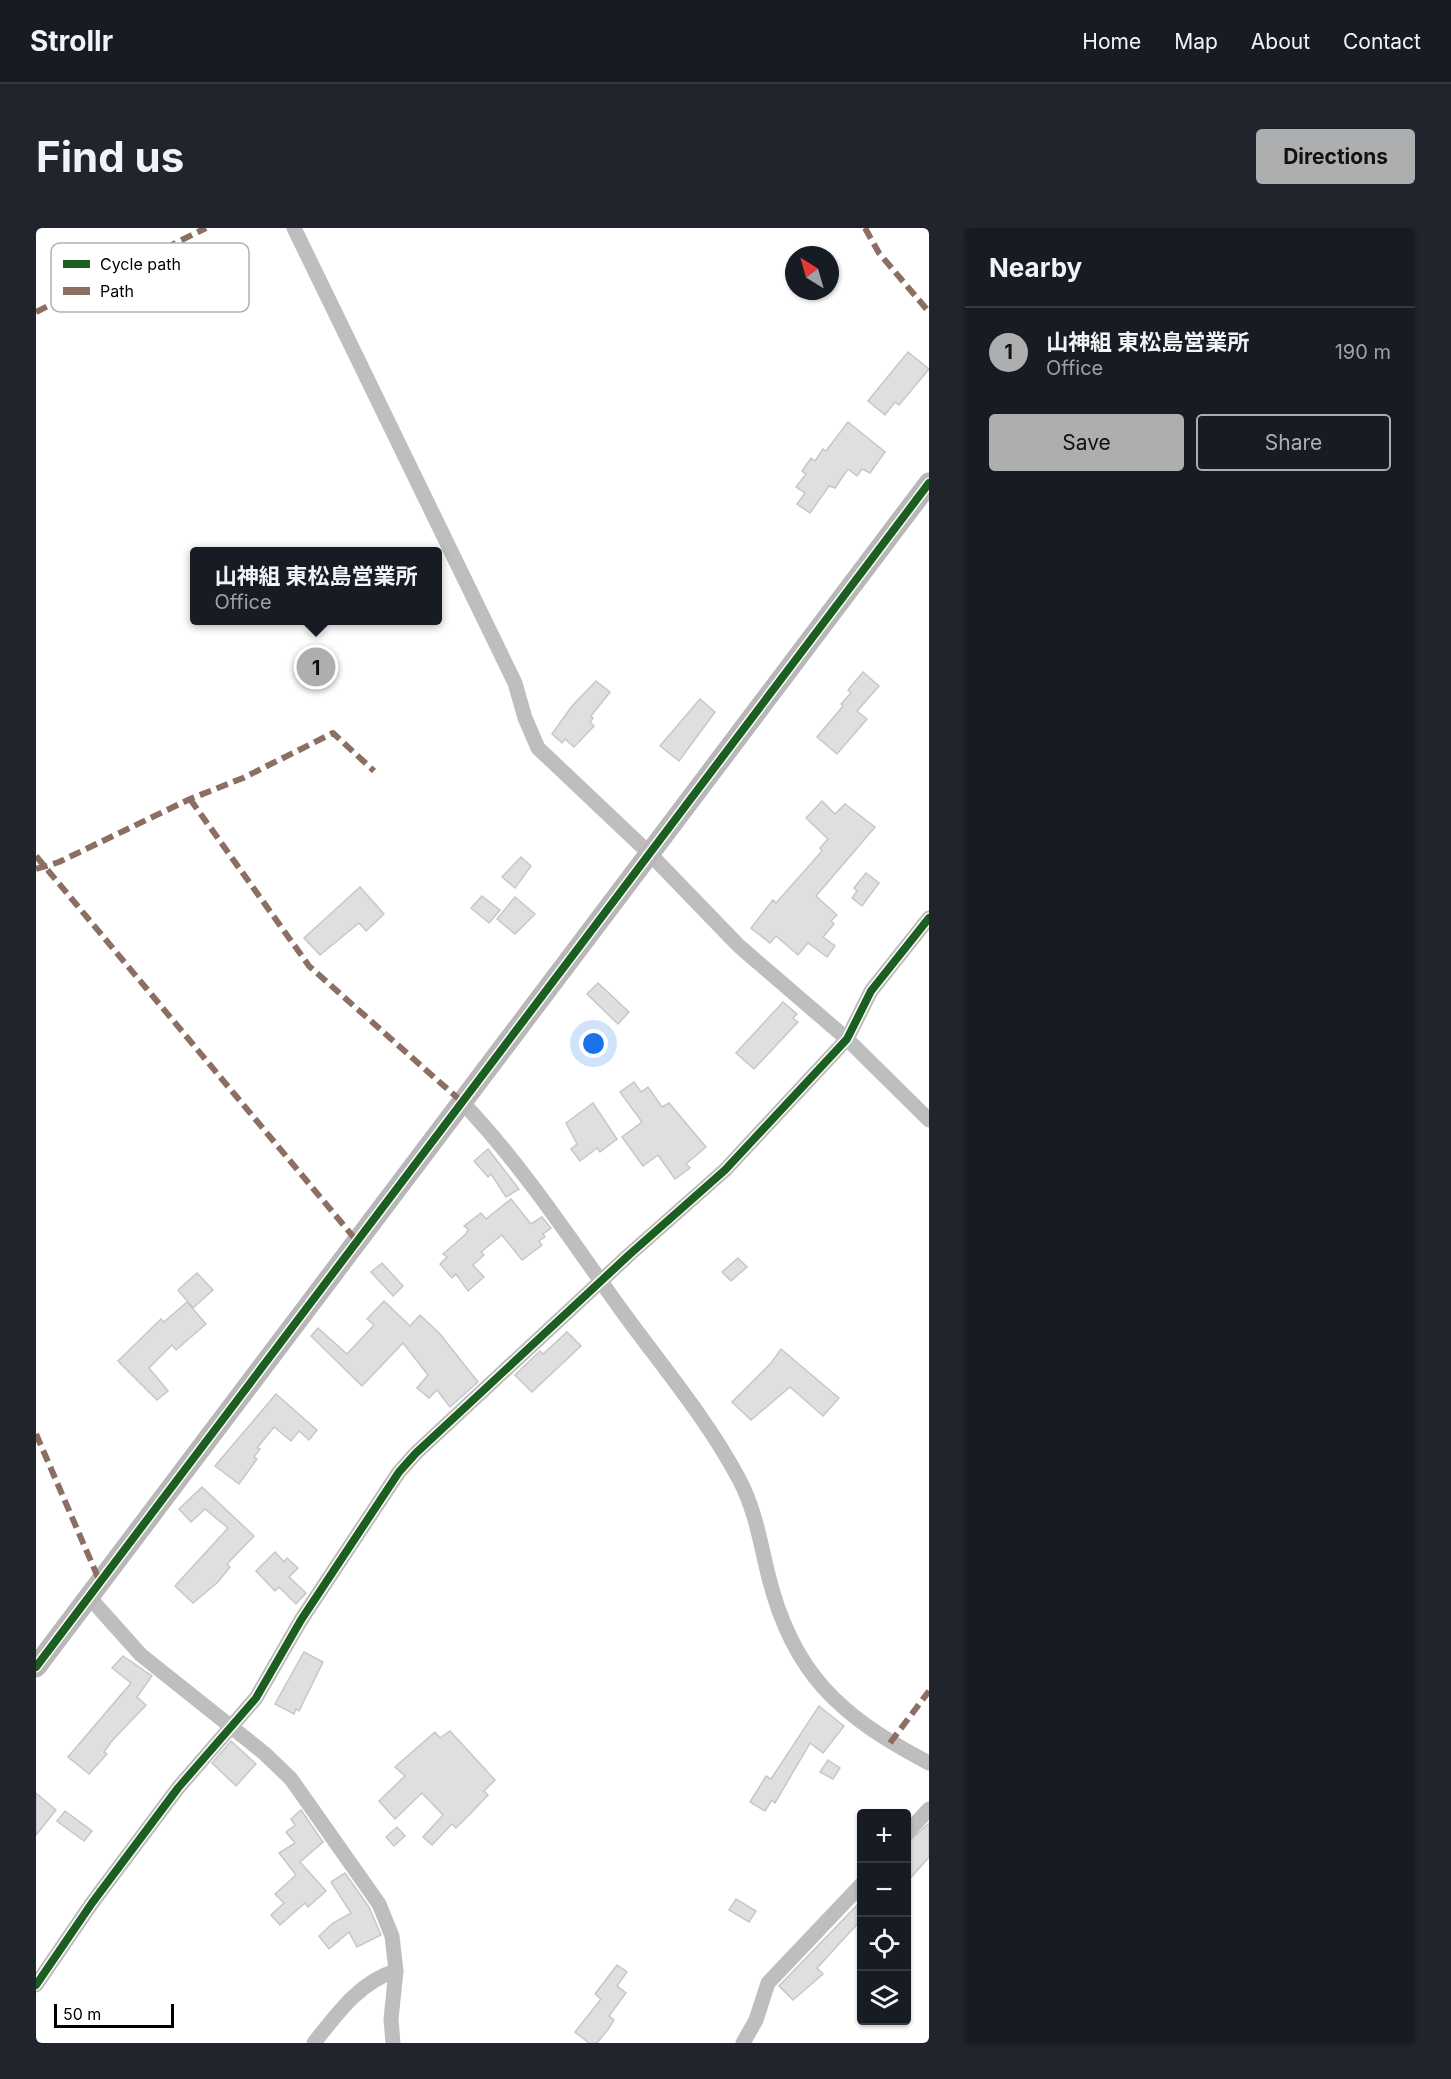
<!DOCTYPE html>
<html lang="en">
<head>
<meta charset="utf-8">
<style>
  :root { --surface:#171b24; --page:#20242c; --text:#f1f3f6; --muted:#9ea1a6; --line:#363941; --accent:#adaeaf }
  body { margin:0; font-family:Inter,"Noto Sans JP",sans-serif; background:var(--page); color:var(--text) }
  .controls { position:absolute; right:18px; bottom:18px; display:grid; overflow:hidden; border-radius:6px; box-shadow:0 2px 4px #0004 }
  .controls button { width:54px; height:54px; display:grid; place-items:center; padding:0; border:0; border-bottom:2px solid var(--line); background:var(--surface); color:var(--text); font:30px sans-serif }
  .compass { position:absolute; left:749px; top:18px; width:54px; height:54px; border-radius:50%; background:var(--surface); box-shadow:0 2px 4px #0004; rotate:323deg }
  .scale { position:absolute; left:18px; bottom:15px; width:120px; box-sizing:border-box; padding-left:6px; border:3px solid #000; border-top:0; font-size:16px; line-height:21px; white-space:nowrap; color:#000; -webkit-text-stroke:4px #fff; paint-order:stroke }
  .you { position:absolute; left:558px; top:816px; width:21px; height:21px; margin:-15px; border:4px solid #fff; border-radius:50%; background:#1a73e8; box-shadow:0 0 0 9px #1a73e833 }
  .badge { display:grid; place-items:center; width:39px; height:39px; border-radius:50%; background:var(--accent); color:#111; font-size:20px; font-weight:700 }
  .pin { position:absolute; translate:-50% -50%; border:3px solid #fff; box-shadow:0 2px 6px #0006 }
  .popup { position:absolute; left:154px; top:319px; width:252px; height:78px; box-sizing:border-box; display:grid; place-content:center; border-radius:6px; background:var(--surface); filter:drop-shadow(0 2px 4px #0005); font-size:20px; white-space:nowrap; color:var(--muted) }
  .popup b { font-size:22px; color:var(--text) }
  .popup::after { content:''; position:absolute; left:50%; top:100%; margin-left:-12px; border:12px solid transparent; border-top-color:var(--surface) }
  .list { margin:0; padding:0; list-style:none }
  h2 { display:flex; justify-content:space-between; align-items:center; height:78px; margin:0; padding:0 24px; font-size:26px }
  h2 small { font-size:20px; font-weight:400; color:var(--muted) }
  .list li { display:grid; grid-template-columns:39px 1fr auto; gap:18px; align-items:center; box-sizing:border-box; height:90px; padding:0 24px; border-top:2px solid var(--line) }
  .list b { display:block; font-size:22px; white-space:nowrap }
  .list p { margin:0; font-size:20px; white-space:nowrap; color:var(--muted) }
  .list em { font-size:20px; font-style:normal; color:var(--muted) }
  .actions { display:flex; gap:12px; padding:18px 24px }
  .actions a { flex:1; padding:14px 0; border:2px solid var(--accent); border-radius:6px; text-align:center; font-size:21px; color:var(--accent) }
  .actions .main { background:var(--accent); color:#111 }
  .icon { flex:none; width:33px; height:33px; fill:none; stroke:currentColor; stroke-width:2; stroke-linecap:round; stroke-linejoin:round }
  .map { position:relative; flex:none; width:893px; height:1815px; overflow:hidden; border-radius:6px }
  header { display:flex; align-items:center; gap:36px; box-sizing:border-box; height:84px; padding:0 30px; background:var(--surface); border-bottom:2px solid var(--line) }
  header strong { font-size:28px }
  nav { display:flex; gap:33px; margin-inline-start:auto; font-size:21px }
  .intro { display:flex; align-items:center; justify-content:space-between; box-sizing:border-box; height:144px; padding:0 36px }
  h1 { margin:0; font-size:42px }
  .button { padding:15px 27px; border-radius:6px; background:var(--accent); color:#111; font-size:21px; font-weight:700 }
  main { display:flex; gap:36px; padding:0 36px }
  aside { flex:1; background:var(--surface); border-radius:6px; box-shadow:0 2px 4px #0004 }
  .map>svg:first-child { display:block }
  .building { fill:#dfdfdf; stroke:#c7c7c7; stroke-width:1.5 }
  .lines { fill:none; stroke-linecap:round; stroke-linejoin:round }
  .street { stroke:#bebebe; stroke-width:15 }
  .secondary { stroke:#b8b8b8; stroke-width:21 }
  .quiet { stroke:#8d6e63; stroke-width:6; stroke-dasharray:12 6; stroke-linecap:butt }
  .cycleway-casing { stroke:#fff; stroke-width:11 }
  .cycleway { stroke:#1b5e20; stroke-width:8 }
  .key { fill:#fff; stroke:#b2b2b2; stroke-width:1.5 }
  .key-label { font-size:16px; fill:#000 }
</style>
</head>
<body>
<header>
<strong>Strollr</strong>
<nav><a>Home</a><a>Map</a><a>About</a><a>Contact</a></nav>
</header>
<div class="intro"><h1>Find us</h1><a class="button">Directions</a></div>
<main>
<div class="map">
<svg width="893" height="1815" viewBox="0 0 893 1815">
  <rect width="100%" height="100%" fill="#fff"/>
  <!-- building -->
  <g class="building">
    <path d="M872,124L893,141L863,177L859,174L849,187L832,173Z"/>
    <path d="M812,194L849,224L834,245L826,241L821,248L812,241L799,260L793,258L774,285L761,276L769,265L760,259L770,246L766,243L775,230L779,233L787,221L790,223Z"/>
    <path d="M827,444L843,458L821,483L831,491L801,526L781,509L807,478L805,476L815,465L812,462Z"/>
    <path d="M560,453L574,464L555,488L557,490L554,494L558,498L538,519L529,511L526,515L516,506L536,478Z"/>
    <path d="M664,471L679,484L643,533L624,518Z"/>
    <path d="M786,573L799,586L809,576L839,599L780,668L801,687L795,693L798,696L787,709L799,718L791,729L772,715L762,727L740,708L734,715L715,700L737,672L740,675L786,623L784,620L792,611L770,590Z"/>
    <path d="M485,629L495,638L479,660L466,649Z"/>
    <path d="M830,645L843,655L826,678L816,670L821,663L818,660Z"/>
    <path d="M324,659L348,686L330,703L323,695L284,727L268,710Z"/>
    <path d="M446,668L464,682L453,695L435,680Z"/>
    <path d="M479,669L499,686L479,706L461,691Z"/>
    <path d="M562,755L593,784L582,796L551,766Z"/>
    <path d="M747,774L761,786L757,790L762,794L718,841L700,825Z"/>
    <path d="M598,854L605,864L612,859L626,879L633,875L670,919L650,936L654,940L639,951L622,927L607,938L586,909L606,894L584,864Z"/>
    <path d="M557,875L581,911L564,924L561,920L544,933L535,921L541,916L530,895Z"/>
    <path d="M452,921L483,961L470,969L455,946L452,949L438,933Z"/>
    <path d="M475,971L495,996L506,989L515,1000L507,1006L509,1009L503,1013L506,1017L486,1032L466,1007L445,1024L448,1027L437,1037L448,1049L432,1063L420,1046L416,1050L404,1036L411,1029L407,1026L430,1006L432,1001L428,998L445,985L450,991Z"/>
    <path d="M702,1030L711,1039L695,1053L686,1044Z"/>
    <path d="M346,1035L367,1058L357,1068L335,1044Z"/>
    <path d="M161,1045L177,1062L157,1080L142,1062Z"/>
    <path d="M348,1073L374,1098L384,1087L404,1106L442,1154L414,1179L401,1162L393,1170L381,1160L392,1147L367,1115L326,1158L275,1108L282,1100L311,1126L338,1097L331,1091Z"/>
    <path d="M151,1074L170,1096L140,1122L136,1117L113,1140L132,1163L121,1172L82,1133L125,1091L128,1094Z"/>
    <path d="M531,1104L545,1118L496,1164L479,1147L504,1123L507,1126Z"/>
    <path d="M745,1121L803,1170L787,1188L754,1159L715,1192L696,1174L735,1135Z"/>
    <path d="M240,1166L281,1202L273,1212L263,1203L255,1213L238,1199L221,1220L224,1221L218,1229L221,1231L203,1256L179,1238Z"/>
    <path d="M166,1259L218,1308L191,1336L194,1339L182,1354L157,1375L139,1358L192,1300L169,1281L155,1294L143,1281Z"/>
    <path d="M239,1324L248,1334L251,1330L262,1340L253,1349L270,1365L260,1376L243,1359L239,1363L220,1343Z"/>
    <path d="M268,1424L287,1434L263,1483L260,1481L258,1486L239,1476Z"/>
    <path d="M87,1428L116,1448L101,1469L110,1477L75,1514L68,1524L71,1526L53,1546L32,1529L95,1455L76,1440Z"/>
    <path d="M783,1478L808,1498L787,1525L774,1515L739,1575L736,1572L729,1583L714,1574L730,1548L735,1551Z"/>
    <path d="M414,1503L459,1552L448,1563L452,1567L435,1585L420,1600L416,1596L396,1617L387,1609L407,1587L386,1565L359,1591L343,1573L369,1548L359,1539L399,1504L404,1510Z"/>
    <path d="M195,1513L220,1536L200,1558L176,1535Z"/>
    <path d="M792,1532L804,1540L797,1551L784,1544Z"/>
    <path d="M0,1565L20,1582L0,1607Z"/>
    <path d="M265,1582L287,1614L264,1634L290,1663L272,1679L269,1675L244,1697L235,1687L248,1675L239,1666L260,1647L243,1625L259,1615L250,1604L259,1597L255,1591Z"/>
    <path d="M29,1583L56,1603L48,1613L21,1593Z"/>
    <path d="M893,1595V1629L870,1655V1616Z"/>
    <path d="M361,1599L369,1608L358,1618L350,1609Z"/>
    <path d="M309,1645L333,1679L345,1707L321,1719L313,1704L293,1721L283,1708L297,1695L315,1685L295,1654Z"/>
    <path d="M700,1671L720,1683L713,1694L693,1682Z"/>
    <path d="M825,1673V1692L781,1740L787,1746L757,1772L743,1758Z"/>
    <path d="M581,1737L591,1744L581,1758L590,1765L573,1788L578,1792L573,1800L561,1815H553L539,1804L565,1771L559,1766Z"/>
  </g>
  <g class="lines">
    <!-- street -->
    <g class="street">
      <path d="M258,0L479,455L489,490L502,520L614,626L703,718L811,811L893,892"/>
      <path d="M426,874C487,938 535,1012 586,1083C626,1138 671,1191 703,1251C719,1281 724,1313 732,1346C756,1446 805,1489 893,1535"/>
      <path d="M53,1369L105,1427L228,1525L255,1551L343,1676L356,1708L360,1743L355,1791L357,1815"/>
      <path d="M870,1606L893,1581"/>
      <path d="M0,1757L56,1675L142,1560L220,1470L265,1392L363,1244L380,1225L594,1026L689,942L811,811L835,763L893,690"/>
      <path d="M278,1815C300,1787 324,1753 360,1743"/>
      <path d="M707,1815L720,1792L732,1755L826,1656"/>
    </g>
    <!-- secondary -->
    <path class="secondary" d="M0,1439L893,255"/>
    <!-- quiet -->
    <g class="quiet">
      <path d="M829,0L843,25L893,84"/>
      <path d="M0,84L170,0"/>
      <path d="M154,571L273,738L426,874"/>
      <path d="M0,628L320,1012"/>
      <path d="M0,641L23,634L154,571L207,550L297,505L338,543"/>
      <path d="M0,1206L64,1354"/>
      <path d="M854,1515L893,1463"/>
    </g>
    <!-- cycleway casing -->
    <g class="cycleway-casing">
      <g id="cycleway">
        <path d="M0,1439L893,255"/>
        <path d="M0,1757L56,1675L142,1560L220,1470L265,1392L363,1244L380,1225L594,1026L689,942L811,811L835,763L893,690"/>
      </g>
    </g>
    <!-- cycleway -->
    <use href="#cycleway" class="cycleway"/>
  </g>
  <!-- legend -->
  <rect x="15" y="15" width="198" height="69" rx="9" class="key"/>
  <rect x="27" y="32" width="27" height="8" fill="#1b5e20"/>
  <rect x="27" y="59" width="27" height="8" fill="#8d6e63"/>
  <g class="key-label">
    <text x="64" y="42">Cycle path</text>
    <text x="64" y="69">Path</text>
  </g>
</svg>
<div class="controls">
<button>+</button>
<button>−</button>
<button><svg class="icon" aria-label="locate" viewBox="0 0 24 24"><circle cx="12" cy="12" r="6"/><path d="M12 2v4M12 18v4M2 12h4M18 12h4"/></svg></button>
<button><svg class="icon" aria-label="layers" viewBox="0 0 24 24"><path d="M12 4l9 5-9 5-9-5zM3 14l9 5 9-5"/></svg></button>
</div>
<svg class="compass" viewBox="-18 -18 36 36"><path d="M0-13l5 13h-10z" fill="#e53935"/><path d="M0 13l5-13h-10z" fill="#9ea1a6"/></svg>
<div class="scale">50 m</div>
<div class="you"></div>
<div class="pin badge" style="left:280px;top:439px">1</div>
<div class="popup"><b>山神組 東松島営業所</b>Office</div>
</div>
<aside>
<h2>Nearby<small></small></h2>
<ul class="list">
<li><span class="badge">1</span><div><b>山神組 東松島営業所</b><p>Office</p></div><em>190 m</em></li>
</ul>
<div class="actions"><a class="main">Save</a><a>Share</a></div>
</aside>
</main>
</body>
</html>
